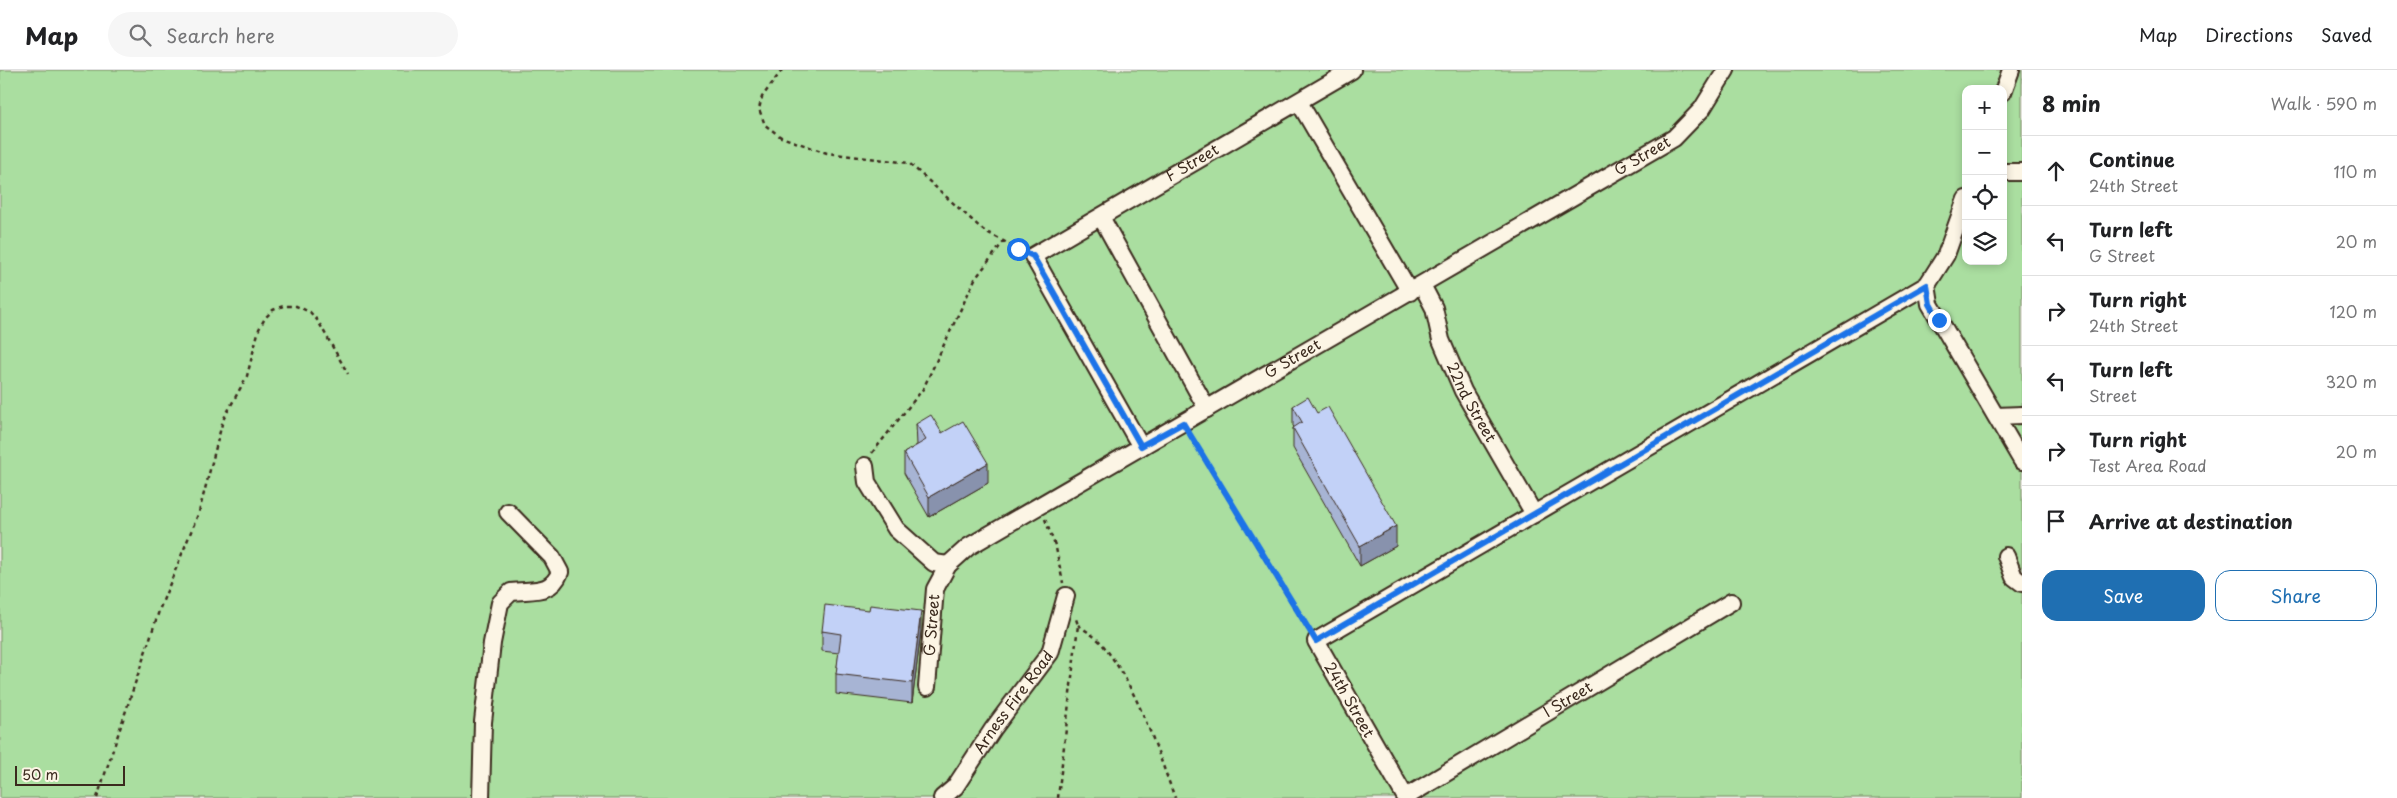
<!DOCTYPE html>
<html lang="en">
<head>
<meta charset="utf-8">
<style>
  :root { --surface:#fff; --page:#f6f6f6; --text:#202124; --muted:#757577; --line:#e0e0e0; --accent:#1f6fb2 }
  body { margin:0; font-family:"Playpen Sans",sans-serif; background:var(--page); color:var(--text) }
  .controls { position:absolute; right:15px; top:15px; display:grid; overflow:hidden; border-radius:10px; box-shadow:0 2px 8px #0003 }
  .controls button { width:45px; height:45px; display:grid; place-items:center; padding:0; border:0; border-bottom:1px solid var(--line); background:var(--surface); color:var(--text); font:25px sans-serif }
  .scale { position:absolute; left:15px; bottom:12px; width:110px; box-sizing:border-box; padding-left:5px; border:2px solid #3b2a1e; border-top:0; font-size:14px; line-height:18px; white-space:nowrap; color:#3b2a1e; -webkit-text-stroke:4px #fcf5e5; paint-order:stroke }
  .stop { position:absolute; width:15px; height:15px; margin:-11px; border:4px solid #1a73e8; border-radius:50%; background:#fff }
  .stop.end { background:#1a73e8; border-color:#fff; box-shadow:0 1px 5px #0008 }
  .list { margin:0; padding:0; list-style:none }
  h2 { display:flex; justify-content:space-between; align-items:center; height:65px; margin:0; padding:0 20px; font-size:21px }
  h2 small { font-size:16px; font-weight:400; color:var(--muted) }
  .list li { display:grid; grid-template-columns:32px 1fr auto; gap:15px; align-items:center; box-sizing:border-box; height:70px; padding:0 20px; border-top:1px solid var(--line) }
  .list b { display:block; font-size:19px; white-space:nowrap }
  .list p { margin:0; font-size:16px; white-space:nowrap; color:var(--muted) }
  .list em { font-size:16px; font-style:normal; color:var(--muted) }
  .actions { display:flex; gap:10px; padding:15px 20px }
  .actions a { flex:1; padding:11px 0; border:1px solid var(--accent); border-radius:15px; text-align:center; font-size:18px; color:var(--accent) }
  .actions .main { background:var(--accent); color:#fff }
  .icon { flex:none; width:28px; height:28px; fill:none; stroke:currentColor; stroke-width:2; stroke-linecap:round; stroke-linejoin:round }
  .map { position:relative; flex:none; width:2022px; height:728px; overflow:hidden }
  header { display:flex; align-items:center; gap:30px; box-sizing:border-box; height:70px; padding:0 25px; background:var(--surface); border-bottom:1px solid var(--line) }
  header strong { font-size:24px }
  nav { display:flex; gap:28px; margin-inline-start:auto; font-size:18px }
  .search { width:350px; height:45px; background:var(--page); display:flex; align-items:center; gap:12px; box-sizing:border-box; padding:0 18px; border-radius:28px; color:var(--muted); font-size:19px }
  main { display:flex }
  aside { flex:1; background:var(--surface) }
  .map>svg:first-child { display:block }
  .green { fill:#aadea0; stroke:#72845f; fill-rule:evenodd }
  .lines { fill:none; stroke-linecap:round; stroke-linejoin:round }
  .minor-casing { stroke:#3b2a1e; stroke-width:20 }
  .path { stroke:#3b2a1e; stroke-width:2.5; stroke-dasharray:4 4; stroke-linecap:butt }
  .minor { stroke:#fcf5e5; stroke-width:16 }
  .wall { fill:#a7b4d4; stroke:#3b2a1e }
  .shaded-wall { fill:#8892ad; stroke:#3b2a1e }
  .building { fill:#c2d1f7; stroke:#3b2a1e }
  .route { stroke:#1a73e8; stroke-width:6 }
  .labels { text-anchor:middle; stroke-width:4.5; stroke-linejoin:round; paint-order:stroke }
  .street-label { font-size:15px; fill:#3b2a1e; stroke:#fcf5e5 }
</style>
</head>
<body>
<header>
<strong>Map</strong>
<div class="search"><svg class="icon" aria-label="search" viewBox="0 0 24 24"><circle cx="10" cy="10" r="6"/><path d="M15 15l6 6"/></svg>Search here</div>
<nav><a>Map</a><a>Directions</a><a>Saved</a></nav>
</header>
<main>
<div class="map">
<svg width="2022" height="728" viewBox="0 0 2022 728">
  <rect width="100%" height="100%" fill="#f0eee9"/>
  <filter id="ink" filterUnits="userSpaceOnUse"><feTurbulence type="fractalNoise" baseFrequency=".02" numOctaves="2"/><feDisplacementMap in="SourceGraphic" scale="10" xChannelSelector="R" yChannelSelector="G"/><feConvolveMatrix kernelMatrix="1 2 1 2 8 2 1 2 1" color-interpolation-filters="sRGB"/></filter>
  <g filter="url(#ink)">
    <!-- green -->
    <path class="green" d="M0,0H2022V728H0ZM1966,19H2003V191H1966Z"/>
    <g class="lines">
      <!-- minor casing -->
      <g class="minor-casing">
        <g id="minor">
          <path d="M2003,22L2011,0"/>
          <path d="M1299,32L1410,222"/>
          <path d="M2003,102H2022"/>
          <path d="M1966,129L1946,185L1927,215L1930,234L2022,391"/>
          <path d="M1101,147L1207,339"/>
          <path id="s1" d="M1422,215L1434,238L1441,270L1463,321L1534,444"/>
          <path d="M1996,346L2022,345"/>
          <path id="s2" d="M1141,377L1033,186L1352,0"/>
          <path d="M865,396L867,412L896,459L934,493L948,495"/>
          <path d="M2006,486L2014,507L2022,513"/>
          <path id="s3" d="M927,617L935,519L948,495L968,477L1674,68L1702,39L1726,0"/>
          <path id="s4" d="M1406,727L1731,532"/>
          <path d="M481,728L483,652L492,573L500,533L511,522C532,519 551,525 560,502L552,487L508,442"/>
          <path id="s5" d="M942,728L955,717L993,659L1050,583L1066,526"/>
          <path d="M1406,728L1316,571L1927,215"/>
        </g>
      </g>
      <!-- path -->
      <g class="path">
        <path d="M782,0L762,27L759,39L765,55L781,67L827,83L909,93L983,160L1020,180"/>
        <path d="M1190,365L1308,559"/>
        <path d="M872,383L923,319L975,209L1004,171"/>
        <path d="M1045,449L1056,478L1063,513"/>
        <path d="M1078,555C1086,561 1096,567 1102,574C1138,619 1155,675 1175,728"/>
        <path d="M97,728L160,538L199,442L223,350L247,306L259,259L265,248L273,240L283,236H296L310,242L318,251L348,304"/>
        <path d="M1058,728L1078,555L1076,549"/>
      </g>
      <!-- minor -->
      <use href="#minor" class="minor"/>
    </g>
    <!-- wall -->
    <g class="wall">
      <path d="M1293,336L1396,476L1360,496L1293,378V358L1294,357L1293,356Z"/>
      <path d="M916,354L942,363L988,413L929,447L904,403V383L917,375Z"/>
      <path d="M822,561H921L912,633L836,624V604L839,583L822,581Z"/>
    </g>
    <!-- shaded-wall -->
    <g class="shaded-wall">
      <path d="M988,393V413L929,447V427Z"/>
      <path d="M1396,456V476L1360,496V476Z"/>
      <path d="M921,541V561L912,633V613Z"/>
    </g>
    <!-- building -->
    <g class="building">
      <path d="M1308,327L1317,343L1328,337L1396,456L1360,476L1293,358L1302,352L1293,336Z"/>
      <path d="M931,345L942,363L963,351L988,393L929,427L904,383L926,370L916,354Z"/>
      <path d="M825,535L869,540L870,535L921,541L912,613L836,604L841,564L822,561Z"/>
    </g>
  </g>
  <g class="lines" filter="url(#ink)">
    <!-- route -->
    <path class="route" d="M1018,179L1033,186L1141,376L1183,353L1316,571L1927,215L1930,234L1939,250"/>
  </g>
  <g class="labels">
    <!-- street labels -->
    <g class="street-label">
      <text dy="5" stroke="none"><textPath href="#s3" startOffset="932">G Street</textPath></text>
      <text dy="5" stroke="none"><textPath href="#s2" startOffset="404">F Street</textPath></text>
      <text dy="5" stroke="none"><textPath href="#s3" startOffset="528">G Street</textPath></text>
      <text dy="5" stroke="none"><textPath href="#s1" startOffset="128">22nd Street</textPath></text>
      <text dy="5" stroke="none"><textPath href="#s3" startOffset="62">G Street</textPath></text>
      <text transform="translate(1349 630) rotate(60)" y="5">24th Street</text>
      <text dy="5" stroke="none"><textPath href="#s4" startOffset="189">I Street</textPath></text>
      <text dy="5" stroke="none"><textPath href="#s5" startOffset="120">Arness Fire Road</textPath></text>
    </g>
  </g>
</svg>
<div class="controls">
<button>+</button>
<button>−</button>
<button><svg class="icon" aria-label="locate" viewBox="0 0 24 24"><circle cx="12" cy="12" r="6"/><path d="M12 2v4M12 18v4M2 12h4M18 12h4"/></svg></button>
<button><svg class="icon" aria-label="layers" viewBox="0 0 24 24"><path d="M12 4l9 5-9 5-9-5zM3 14l9 5 9-5"/></svg></button>
</div>
<div class="scale">50 m</div>
<div class="stop" style="left:1018px;top:179px"></div>
<div class="stop end" style="left:1939px;top:250px"></div>
</div>
<aside>
<h2>8 min<small>Walk · 590 m</small></h2>
<ul class="list">
<li><svg class="icon" aria-label="ahead" viewBox="0 0 24 24"><path d="M12 20V5M6 11l6-6 6 6"/></svg><div><b>Continue</b><p>24th Street</p></div><em>110 m</em></li>
<li><svg class="icon" aria-label="left" viewBox="0 0 24 24"><path d="M17 20v-9H6M10 6l-5 5 5 5"/></svg><div><b>Turn left</b><p>G Street</p></div><em>20 m</em></li>
<li><svg class="icon" aria-label="right" viewBox="0 0 24 24"><path d="M7 20v-9h11M14 6l5 5-5 5"/></svg><div><b>Turn right</b><p>24th Street</p></div><em>120 m</em></li>
<li><svg class="icon" aria-label="left" viewBox="0 0 24 24"><path d="M17 20v-9H6M10 6l-5 5 5 5"/></svg><div><b>Turn left</b><p>Street</p></div><em>320 m</em></li>
<li><svg class="icon" aria-label="right" viewBox="0 0 24 24"><path d="M7 20v-9h11M14 6l5 5-5 5"/></svg><div><b>Turn right</b><p>Test Area Road</p></div><em>20 m</em></li>
<li><svg class="icon" aria-label="arrive" viewBox="0 0 24 24"><path d="M6 21V4h12l-3 4 3 4H6"/></svg><div><b>Arrive at destination</b></div></li>
</ul>
<div class="actions"><a class="main">Save</a><a>Share</a></div>
</aside>
</main>
</body>
</html>
